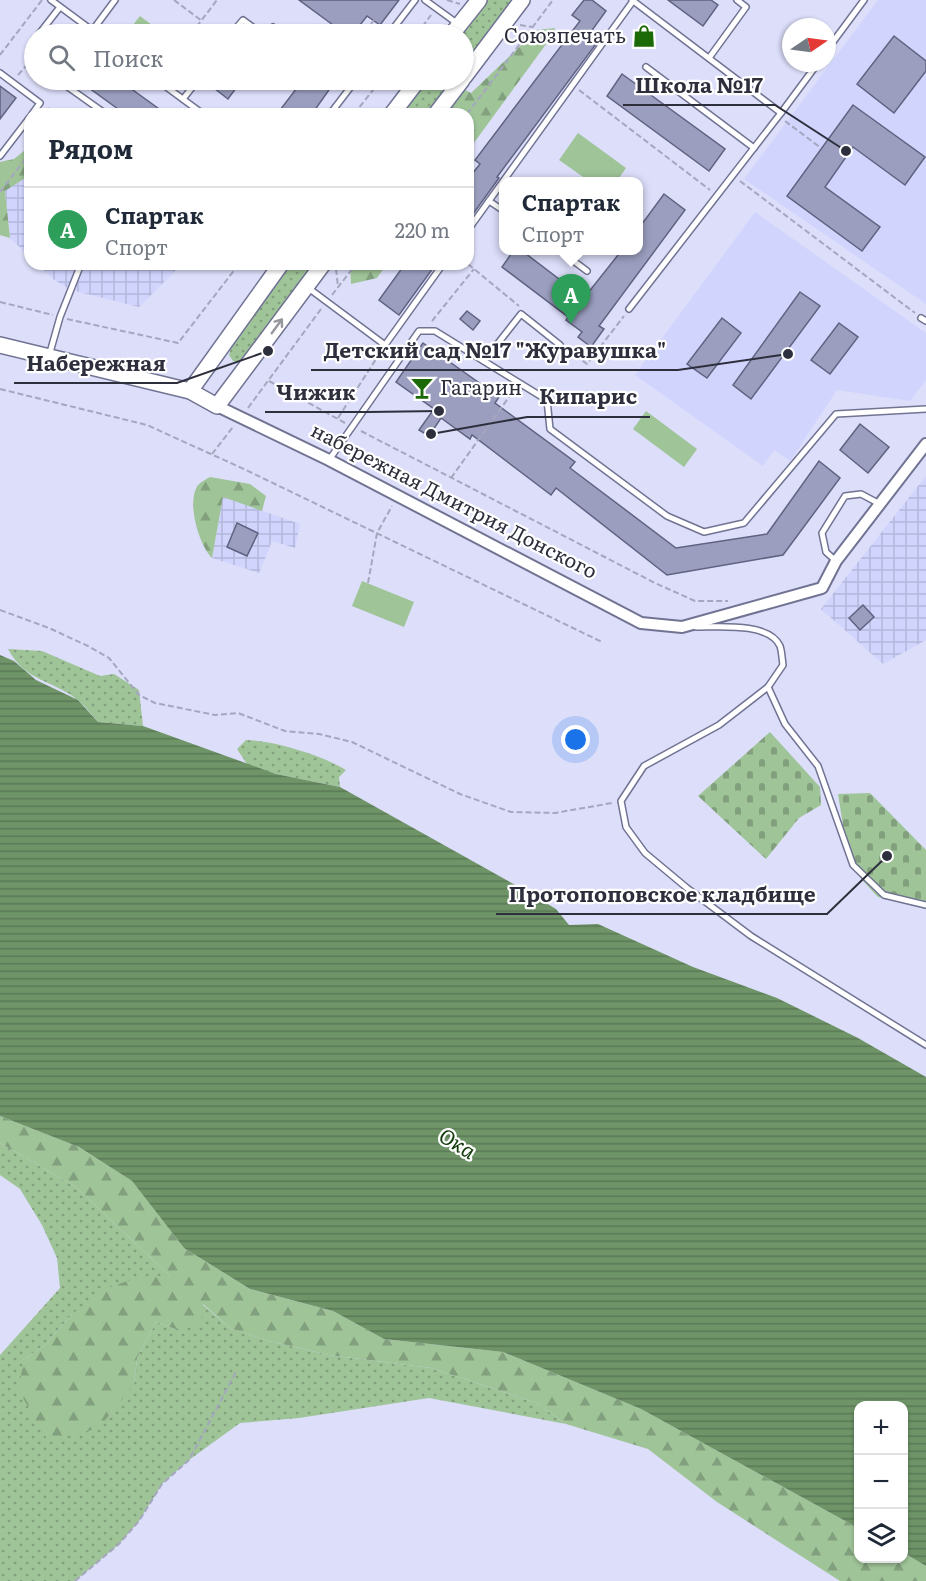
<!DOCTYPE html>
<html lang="ru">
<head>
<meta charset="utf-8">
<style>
  :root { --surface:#fff; --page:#f6f6f7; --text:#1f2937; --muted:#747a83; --line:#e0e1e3; --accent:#1c6907 }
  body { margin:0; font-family:Literata,serif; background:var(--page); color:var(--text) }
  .controls { position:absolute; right:18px; bottom:18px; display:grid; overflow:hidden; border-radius:12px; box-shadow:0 2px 4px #0004 }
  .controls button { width:54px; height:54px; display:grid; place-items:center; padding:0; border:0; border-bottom:2px solid var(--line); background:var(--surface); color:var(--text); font:30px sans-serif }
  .compass { position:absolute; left:782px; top:18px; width:54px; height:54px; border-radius:50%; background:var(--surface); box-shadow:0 2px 4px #0004; rotate:77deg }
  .you { position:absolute; left:576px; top:740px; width:21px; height:21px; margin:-15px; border:4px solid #fff; border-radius:50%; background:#1a73e8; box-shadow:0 0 0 9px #1a73e833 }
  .badge { display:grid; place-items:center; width:39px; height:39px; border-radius:50%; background:var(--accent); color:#fff; font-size:20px; font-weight:700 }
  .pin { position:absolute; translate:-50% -50px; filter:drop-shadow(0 2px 3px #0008) }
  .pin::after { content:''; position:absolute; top:32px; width:21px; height:18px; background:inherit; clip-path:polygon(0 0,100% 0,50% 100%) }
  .popup { position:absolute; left:499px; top:177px; width:144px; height:78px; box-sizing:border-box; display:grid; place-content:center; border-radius:12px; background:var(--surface); filter:drop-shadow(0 2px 4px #0005); font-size:20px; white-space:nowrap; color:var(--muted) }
  .popup b { font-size:22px; color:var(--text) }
  .popup::after { content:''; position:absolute; left:50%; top:100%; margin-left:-12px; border:12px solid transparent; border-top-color:var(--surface) }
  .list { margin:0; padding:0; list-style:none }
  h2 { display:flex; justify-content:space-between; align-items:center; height:78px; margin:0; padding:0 24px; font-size:26px }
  h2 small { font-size:20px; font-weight:400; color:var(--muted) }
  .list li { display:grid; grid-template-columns:39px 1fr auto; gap:18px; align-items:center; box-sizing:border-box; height:84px; padding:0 24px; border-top:2px solid var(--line) }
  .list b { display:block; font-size:22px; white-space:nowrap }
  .list p { margin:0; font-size:20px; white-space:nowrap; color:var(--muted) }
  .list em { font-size:20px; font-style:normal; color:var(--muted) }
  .icon { flex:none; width:33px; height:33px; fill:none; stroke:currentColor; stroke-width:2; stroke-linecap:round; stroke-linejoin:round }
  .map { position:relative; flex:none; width:926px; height:1581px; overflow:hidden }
  .search { position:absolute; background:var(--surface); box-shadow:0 2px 4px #0004; left:24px; top:24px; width:450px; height:66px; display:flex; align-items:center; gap:15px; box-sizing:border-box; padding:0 21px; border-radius:33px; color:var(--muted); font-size:22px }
  .panel { position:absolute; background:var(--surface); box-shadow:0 2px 4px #0004; left:24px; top:108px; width:450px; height:162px; border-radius:18px }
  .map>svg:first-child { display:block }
  .built { fill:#d1d5fe }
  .industrial { fill:url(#industrial-grid) }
  .grass { fill:url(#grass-dots) }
  .forest { fill:url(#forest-firs) }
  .cemetery { fill:url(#cemetery-stones) }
  .green { fill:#9fc498 }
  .water { fill:url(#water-rules) }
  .building { fill:#9b9ebf; stroke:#5f6280; stroke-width:1.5 }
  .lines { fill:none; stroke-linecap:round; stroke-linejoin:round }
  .lane-casing { stroke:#707392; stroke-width:8 }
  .street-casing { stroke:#707392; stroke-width:14 }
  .secondary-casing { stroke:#707392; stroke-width:18 }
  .path { stroke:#a5a7be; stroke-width:2; stroke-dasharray:6 3; stroke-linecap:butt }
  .lane { stroke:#fff; stroke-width:5 }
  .street { stroke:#fff; stroke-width:10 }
  .secondary { stroke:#fff; stroke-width:15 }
  .oneway { stroke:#96979e }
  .labels { text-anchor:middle; stroke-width:4.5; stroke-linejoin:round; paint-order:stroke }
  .poi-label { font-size:20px; fill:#2e2f3d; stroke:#fff; text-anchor:end }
  .street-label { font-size:20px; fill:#2e2f3d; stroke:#fff }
  .water-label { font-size:21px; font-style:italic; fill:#133b0b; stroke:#fff }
  .leader { fill:none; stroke:#2e2f3d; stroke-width:2 }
  .callout-dot { fill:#2e2f3d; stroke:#fff; stroke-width:2 }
  .callout-label { font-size:21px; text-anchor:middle; font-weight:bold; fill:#2e2f3d; stroke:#fff; stroke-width:4.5; stroke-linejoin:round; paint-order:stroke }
</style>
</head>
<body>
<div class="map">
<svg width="926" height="1581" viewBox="0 0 926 1581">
  <defs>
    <pattern id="industrial-grid" width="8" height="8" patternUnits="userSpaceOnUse" patternTransform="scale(1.5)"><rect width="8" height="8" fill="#d1d5fe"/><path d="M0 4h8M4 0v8" fill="none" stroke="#b4b7db"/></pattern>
    <pattern id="grass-dots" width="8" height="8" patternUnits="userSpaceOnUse" patternTransform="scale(1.5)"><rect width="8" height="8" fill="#9fc498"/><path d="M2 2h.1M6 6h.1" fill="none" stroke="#82a07d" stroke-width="1.8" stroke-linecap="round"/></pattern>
    <pattern id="forest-firs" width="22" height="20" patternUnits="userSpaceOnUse" patternTransform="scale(1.5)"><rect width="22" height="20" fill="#9fc498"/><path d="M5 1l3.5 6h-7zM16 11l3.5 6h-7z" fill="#82a07d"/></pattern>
    <pattern id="cemetery-stones" width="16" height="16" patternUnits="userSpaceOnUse" patternTransform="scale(1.5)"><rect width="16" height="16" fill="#9fc498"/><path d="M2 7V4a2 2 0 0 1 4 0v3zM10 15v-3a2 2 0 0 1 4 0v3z" fill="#82a07d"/></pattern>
    <pattern id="water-rules" width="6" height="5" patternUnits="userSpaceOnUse" patternTransform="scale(1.5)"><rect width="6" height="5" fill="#6e9467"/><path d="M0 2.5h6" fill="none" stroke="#5b7956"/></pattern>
  </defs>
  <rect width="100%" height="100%" fill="#dcdefa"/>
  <!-- built -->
  <g class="built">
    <path d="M878,0H926V304L744,179Z"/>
    <path d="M755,212L926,333V380L910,401L837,390L790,461L774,450L763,466L635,375Z"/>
  </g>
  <!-- industrial -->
  <g class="industrial">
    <path d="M30,175V257L10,238L5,191Z"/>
    <path d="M37,264H182L139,307L71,290L53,279Z"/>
    <path d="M926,476V640L883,664L821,609Z"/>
    <path d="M223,497L300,524L295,548L272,541L259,573L212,558Z"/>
  </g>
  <!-- grass -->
  <g class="grass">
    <path d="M486,0H513L464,65V34H460Z"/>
    <path d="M427,80H453L427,114H401Z"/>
    <path d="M292,264H318L240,363L233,361L229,355L231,348Z"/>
    <path d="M8,649L42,651L100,676L114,674L139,690L143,726L98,722C92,715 86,707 79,701C54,680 25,682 8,649Z"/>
    <path d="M246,740C275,741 321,755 346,770L339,777L340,787L276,774L247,764L237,749Z"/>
    <path d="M0,1143L76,1187L171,1277L139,1278L72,1314L45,1345L23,1360L134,1384L137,1358L156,1322L175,1329L202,1304L230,1328L265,1340L329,1355L431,1368L536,1403L566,1424L429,1398L299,1418L240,1423L189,1460L162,1484L139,1521L119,1544L75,1581H0V1355L60,1288L57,1258L42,1225L20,1189L0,1175Z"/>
  </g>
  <!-- forest -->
  <g class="forest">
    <path d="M555,28L552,36L468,151V114H447L464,89L471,93L537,30Z"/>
    <path d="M30,146V175L5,191L10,238L0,235V162L14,159Z"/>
    <path d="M350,264H387L377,278L351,284Z"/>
    <path d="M210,477L250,484L266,496L262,511L223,497L212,558C199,545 186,502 198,485C201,482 206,479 210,477Z"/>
    <path d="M0,1116L79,1147L132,1181L184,1248L250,1289L333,1311L384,1339L503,1352L641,1409L858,1528V1558H904V1553L926,1566V1581H840L717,1502L648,1449L566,1424L536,1403L431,1368L329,1355L265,1340L230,1328L203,1304L201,1325L175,1329L156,1322L137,1358L134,1384L99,1428L48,1441L19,1391L23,1360L45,1345L72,1314L107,1288L139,1277L170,1276L76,1187L0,1143Z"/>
  </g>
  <!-- cemetery -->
  <g class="cemetery">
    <path d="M770,732L820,787L821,805L799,818L766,859L698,796Z"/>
    <path d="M870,793L926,850V909L878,897L863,881L849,863L838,794Z"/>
  </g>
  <!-- green -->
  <g class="green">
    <path d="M140,16L164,34H126Z"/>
    <path d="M578,133L626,168L617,181H589L559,160Z"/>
    <path d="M646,411L697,449L684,467L633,429Z"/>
    <path d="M362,581L414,602L404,627L352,606Z"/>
  </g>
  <!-- water -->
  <path class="water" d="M0,655L14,661L36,680L78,700L98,722L143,726L276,774L340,787L526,891L556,909L569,925L598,924L693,967L777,998L858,1038L926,1077V1566L904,1553V1406H858V1528L641,1409L503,1352L384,1339L333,1311L250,1289L184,1248L132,1181L79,1147L0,1116Z"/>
  <!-- building -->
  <g class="building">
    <path d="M299,0H399L380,25L367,16L353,34H331L333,25Z"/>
    <path d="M584,0H592L606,11L590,33L599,40L497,177L499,178L468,221V179L480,164L475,160L580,21L572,15Z"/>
    <path d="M668,0H711L718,5L703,26Z"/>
    <path d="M894,36L926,61V71L894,113L857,84Z"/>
    <path d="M622,74L725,149L709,171L607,96Z"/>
    <path d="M78,80H119L166,114H125Z"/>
    <path d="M215,80H242L228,99L210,85Z"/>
    <path d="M303,80H336L312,114H277Z"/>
    <path d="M0,86L16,98L0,119Z"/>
    <path d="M853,105L925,157L905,185L853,147L825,187L880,227L862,251L787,196Z"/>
    <path d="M664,194L685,210L599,326L604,329L591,347L578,337L582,332L566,320L568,317L502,267L514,250H521L584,298L622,250H639V228Z"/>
    <path d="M405,264H436L399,315L379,300Z"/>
    <path d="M800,292L820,306L751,399L733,385Z"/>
    <path d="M467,311L480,321L473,330L460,319Z"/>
    <path d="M722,318L741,333L707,378L687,364Z"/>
    <path d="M839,323L858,337L830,374L811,360Z"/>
    <path d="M423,343L499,397L495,403L575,462L570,468L676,548L767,534L819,461L840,478L783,555L667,575L556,488L551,495L472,435L470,439L441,418L429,436L419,430L434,409L396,382Z"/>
    <path d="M860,424L889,447L868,473L840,450Z"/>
    <path d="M237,523L258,533L247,556L227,547Z"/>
    <path d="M863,605L874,617L860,630L849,618Z"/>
  </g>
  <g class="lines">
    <!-- lane casing -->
    <g class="lane-casing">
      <g id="lane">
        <path d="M51,0L97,34"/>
        <path d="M425,0L458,24"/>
        <path d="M632,0L781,113L818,63"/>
        <path d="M92,31L115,0"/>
        <path d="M39,34L60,7"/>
        <path d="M231,34L243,20L262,34"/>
        <path d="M267,34L273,27"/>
        <path d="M389,34L415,0"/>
        <path d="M34,40L29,52L34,62"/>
        <path d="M827,50L864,0"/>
        <path d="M709,58L746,7L737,0"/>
        <path d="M646,67L754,148"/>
        <path d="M0,73L40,103L32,114"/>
        <path d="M58,80L106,114"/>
        <path d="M157,80L203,114"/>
        <path d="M183,99L198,80"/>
        <path d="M330,114L356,80"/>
        <path d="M0,156L30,117"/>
        <path d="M489,201L504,211"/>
        <path d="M468,230L633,1"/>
        <path d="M559,250L587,271"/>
        <path d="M307,287L385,345L443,264"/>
        <path d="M629,309L781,113"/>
        <path d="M921,318L926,321"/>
        <path d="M49,356L60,317L81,264"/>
        <path d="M484,361L521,314L560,345"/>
        <path d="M329,460L419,331H435L547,400L550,429L667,516L704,532L744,523L836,414L926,409"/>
        <path d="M836,561L826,552L822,533L845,496L861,494L878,503"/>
        <path d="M696,627C718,627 769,622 780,646C782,652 782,659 783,665L768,687"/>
        <path d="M926,905L884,895L853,865L818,766L785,724L768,687L719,725L644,766L621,801L626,827L645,853L687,888L751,936L926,1045"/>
      </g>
    </g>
    <!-- street casing -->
    <g class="street-casing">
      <path id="street" d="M217,406L329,460L641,623L682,627L822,588L836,561L926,444"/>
    </g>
    <!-- secondary casing -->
    <g class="secondary-casing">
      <g id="secondary">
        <path d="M452,34L479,0"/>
        <path d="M464,77L522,0"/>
        <path d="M392,114L418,80"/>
        <path d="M436,114L462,80"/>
        <path d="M0,345L190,391L217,406L323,264"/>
        <path d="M190,391L281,264"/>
      </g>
    </g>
    <!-- path -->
    <g class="path">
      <path d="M174,0L202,21"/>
      <path d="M447,0L460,4"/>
      <path d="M374,20L371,24L382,32"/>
      <path d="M520,25L532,27"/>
      <path d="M191,34L217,0"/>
      <path d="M417,34L431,15"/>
      <path d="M0,55L42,0"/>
      <path d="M18,75L26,66"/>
      <path d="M579,90L710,190"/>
      <path d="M48,108L57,114"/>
      <path d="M354,114L381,80"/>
      <path d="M467,114L553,0"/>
      <path d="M785,121L821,148"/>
      <path d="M740,181L915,313"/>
      <path d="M0,192L23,162L30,157"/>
      <path d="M468,264L519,306"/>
      <path d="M336,269L338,287"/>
      <path d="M332,295L356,264"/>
      <path d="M0,302L53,315"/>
      <path d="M67,319L178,343L239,264"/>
      <path d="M432,321L474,269"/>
      <path d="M568,350L587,364L624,316"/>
      <path d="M269,381L345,423"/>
      <path d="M0,389L147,425L246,470L602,642"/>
      <path d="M248,408L321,309"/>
      <path d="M338,418L380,353"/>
      <path d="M361,431L655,583L695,601H728"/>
      <path d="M212,454L233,427"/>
      <path d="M451,478L514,390"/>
      <path d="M368,583L377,533L392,506"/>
      <path d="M0,610L49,628L88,646L109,658L139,695L155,703L215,715L238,713L285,731L319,734L352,742L460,794L511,812L555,813L612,803"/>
      <path d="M75,1581L119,1544L139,1521L162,1484L189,1460L237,1370"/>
    </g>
    <!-- lane -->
    <use href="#lane" class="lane"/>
    <!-- street -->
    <use href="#street" class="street"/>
    <!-- secondary -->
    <use href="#secondary" class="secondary"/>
  </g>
  <!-- one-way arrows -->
  <defs><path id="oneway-shaft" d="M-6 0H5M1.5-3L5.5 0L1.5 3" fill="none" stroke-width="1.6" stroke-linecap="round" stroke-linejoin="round" transform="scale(1.5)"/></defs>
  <use class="oneway" href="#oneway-shaft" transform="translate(277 326) rotate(-54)"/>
  <!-- icons -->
  <defs>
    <g id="shop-bare" transform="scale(1.8)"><path d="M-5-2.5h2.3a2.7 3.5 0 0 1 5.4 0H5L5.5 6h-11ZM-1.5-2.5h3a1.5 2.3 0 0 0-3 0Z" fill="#1c6907" stroke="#fff" stroke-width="2.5" paint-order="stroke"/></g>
    <g id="bar-bare" transform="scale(1.8)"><path d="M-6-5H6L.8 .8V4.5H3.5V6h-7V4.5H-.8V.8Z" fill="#1c6907" stroke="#fff" stroke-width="2.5" paint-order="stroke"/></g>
  </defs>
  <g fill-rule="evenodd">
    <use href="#shop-bare" x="644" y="36"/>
    <use href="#bar-bare" x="422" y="388"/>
  </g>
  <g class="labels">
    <!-- poi labels -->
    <g class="poi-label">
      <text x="626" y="43">Союзпечать</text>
      <text x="440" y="395" text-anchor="start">Гагарин</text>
    </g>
    <!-- street labels -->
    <g class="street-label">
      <text transform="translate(454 501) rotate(27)" y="7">набережная Дмитрия Донского</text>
    </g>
    <!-- water labels -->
    <g class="water-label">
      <text transform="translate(457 1144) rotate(31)" y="7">Ока</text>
    </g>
  </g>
  <!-- callouts -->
  <path class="leader" d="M846 151L775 105H623M788 354L678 370H311M268 351L177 383H14M439 411L368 412H265M431 434L527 417H650M887 856L827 914H496"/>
  <g class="callout-dot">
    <circle cx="846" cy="151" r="6"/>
    <circle cx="788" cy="354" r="6"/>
    <circle cx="268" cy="351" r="6"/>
    <circle cx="439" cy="411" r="6"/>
    <circle cx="431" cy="434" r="6"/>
    <circle cx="887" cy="856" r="6"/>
  </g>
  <g class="callout-label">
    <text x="699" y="93">Школа №17</text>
    <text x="495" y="358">Детский сад №17 "Журавушка"</text>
    <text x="96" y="371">Набережная</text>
    <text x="316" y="400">Чижик</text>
    <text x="588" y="404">Кипарис</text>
    <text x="662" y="902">Протопоповское кладбище</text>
  </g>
</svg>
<div class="controls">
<button>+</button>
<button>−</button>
<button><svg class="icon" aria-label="layers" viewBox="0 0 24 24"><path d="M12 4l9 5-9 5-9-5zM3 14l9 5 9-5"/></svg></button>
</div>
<svg class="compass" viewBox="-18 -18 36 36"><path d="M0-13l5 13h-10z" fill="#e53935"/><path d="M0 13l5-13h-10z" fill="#747a83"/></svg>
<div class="you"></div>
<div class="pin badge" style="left:571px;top:324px;background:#2e9e5b">A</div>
<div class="popup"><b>Спартак</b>Спорт</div>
<div class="search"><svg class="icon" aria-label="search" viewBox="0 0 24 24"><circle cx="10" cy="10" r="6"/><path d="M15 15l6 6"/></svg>Поиск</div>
<section class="panel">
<h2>Рядом<small></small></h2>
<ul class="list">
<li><span class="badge" style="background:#2e9e5b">A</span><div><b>Спартак</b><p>Спорт</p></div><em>220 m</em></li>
</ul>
</section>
</div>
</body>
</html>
